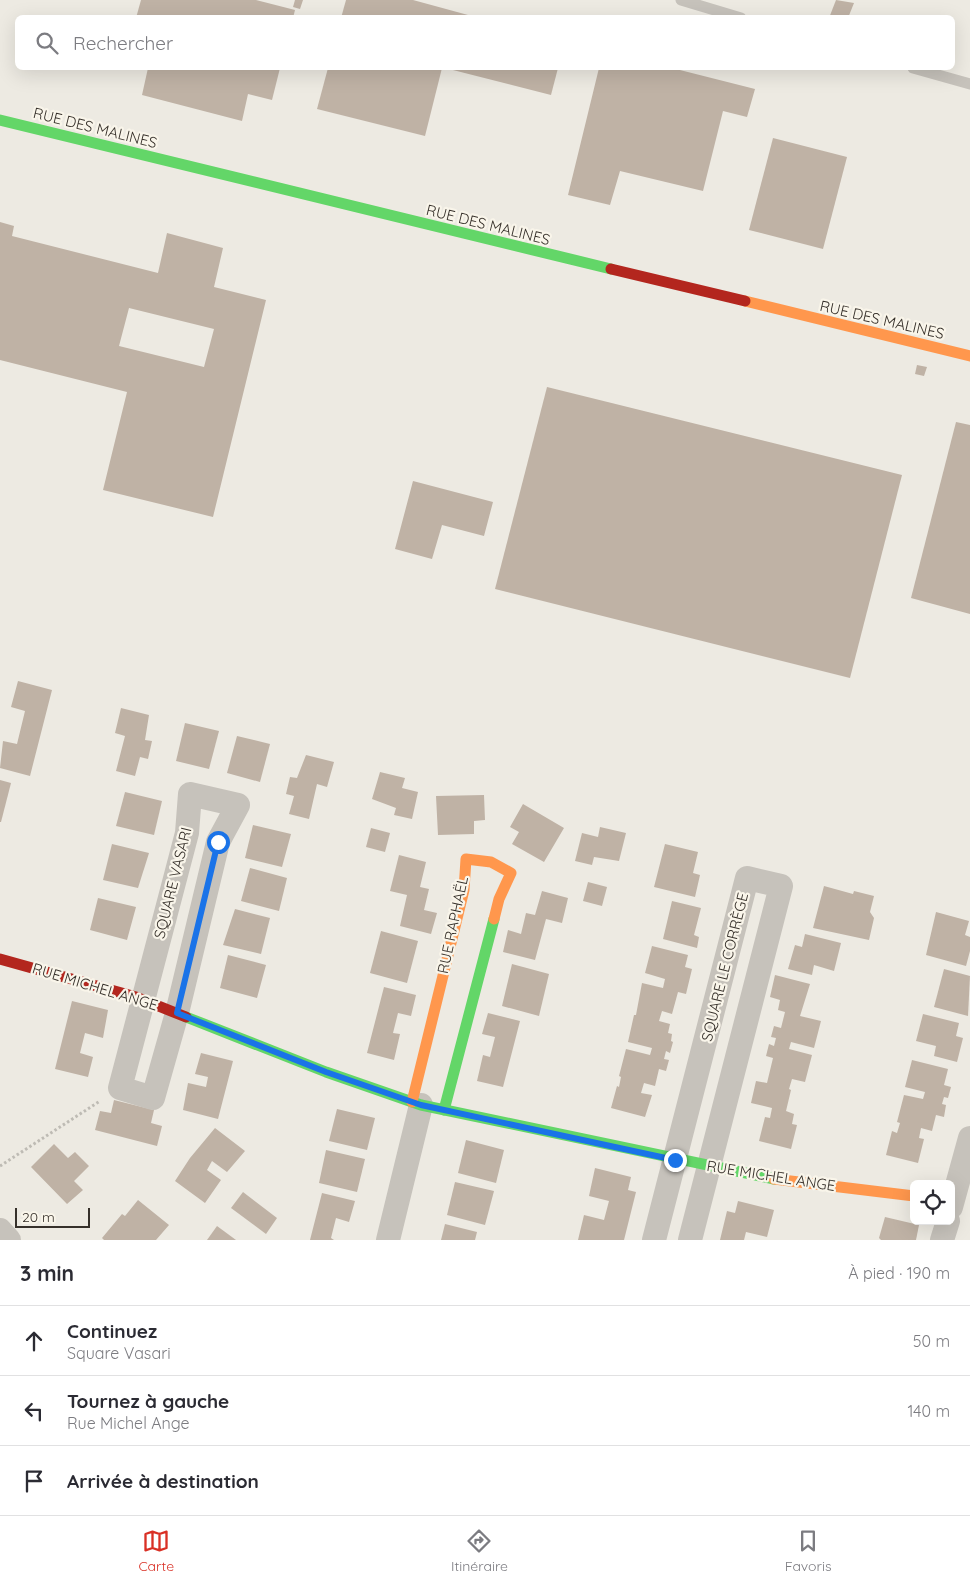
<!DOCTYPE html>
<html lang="fr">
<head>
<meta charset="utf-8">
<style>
  :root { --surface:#fff; --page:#f7f7f7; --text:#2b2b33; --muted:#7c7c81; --line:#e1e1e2; --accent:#d93025 }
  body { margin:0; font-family:Quicksand,sans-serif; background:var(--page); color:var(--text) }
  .controls { position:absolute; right:15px; bottom:15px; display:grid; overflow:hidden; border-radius:8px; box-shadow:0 5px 20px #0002 }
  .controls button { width:45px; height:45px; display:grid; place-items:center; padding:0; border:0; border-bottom:1px solid var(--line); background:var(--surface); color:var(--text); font:25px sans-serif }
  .scale { position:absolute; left:15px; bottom:12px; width:75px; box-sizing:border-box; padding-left:5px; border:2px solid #36302a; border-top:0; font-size:14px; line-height:18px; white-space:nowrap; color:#36302a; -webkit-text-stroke:4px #f9f5ea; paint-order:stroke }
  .stop { position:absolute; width:15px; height:15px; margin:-11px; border:4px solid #1a73e8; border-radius:50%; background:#fff }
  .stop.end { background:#1a73e8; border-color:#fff; box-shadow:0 1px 5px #0008 }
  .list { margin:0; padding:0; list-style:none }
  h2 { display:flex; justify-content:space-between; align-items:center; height:65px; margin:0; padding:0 20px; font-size:21px }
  h2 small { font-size:16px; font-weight:400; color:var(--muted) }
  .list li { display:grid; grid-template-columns:32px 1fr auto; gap:15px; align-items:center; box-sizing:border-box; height:70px; padding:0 20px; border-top:1px solid var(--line) }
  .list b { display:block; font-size:19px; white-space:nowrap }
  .list p { margin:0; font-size:16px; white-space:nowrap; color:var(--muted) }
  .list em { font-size:16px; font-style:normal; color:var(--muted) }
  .icon { flex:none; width:28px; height:28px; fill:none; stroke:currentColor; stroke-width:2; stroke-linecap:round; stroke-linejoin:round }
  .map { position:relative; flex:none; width:970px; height:1240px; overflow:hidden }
  .search { position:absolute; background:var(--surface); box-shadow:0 5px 20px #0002; left:15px; right:15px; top:15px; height:55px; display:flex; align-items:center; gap:12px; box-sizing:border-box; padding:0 18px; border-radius:8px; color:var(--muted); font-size:19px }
  .sheet { height:275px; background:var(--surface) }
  nav { display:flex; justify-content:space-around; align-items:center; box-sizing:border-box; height:70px; border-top:1px solid var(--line); background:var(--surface); font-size:14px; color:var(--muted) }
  nav a { display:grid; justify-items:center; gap:2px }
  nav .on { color:var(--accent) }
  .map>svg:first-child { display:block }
  .building { fill:#bfb2a5; fill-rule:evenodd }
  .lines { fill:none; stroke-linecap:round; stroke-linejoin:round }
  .path { stroke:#bebbb4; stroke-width:3; stroke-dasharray:2.5 2.5; stroke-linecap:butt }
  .lane { stroke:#c6c2bb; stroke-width:11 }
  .street { stroke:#c6c2bb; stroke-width:24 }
  .fast { stroke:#63d668; stroke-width:11 }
  .slow { stroke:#ff974d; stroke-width:11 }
  .jam { stroke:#b3261e; stroke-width:11 }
  .route { stroke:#1a73e8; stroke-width:6 }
  .labels { text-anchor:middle; stroke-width:4.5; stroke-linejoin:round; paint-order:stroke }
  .street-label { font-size:15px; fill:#36302a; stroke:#f9f5ea }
</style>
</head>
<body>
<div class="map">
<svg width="970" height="1240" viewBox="0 0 970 1240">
  <rect width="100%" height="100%" fill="#edeae2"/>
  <!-- building -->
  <g class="building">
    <path d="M141,0H256L295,10L293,18H136Z"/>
    <path d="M295,0H303L300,9L293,7Z"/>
    <path d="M346,0H413L479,18H341Z"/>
    <path d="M836,0L854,3L848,18H829Z"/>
    <path d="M148,68H280L272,100L248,94L242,121L142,95Z"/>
    <path d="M328,68H442L425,136L317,109Z"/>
    <path d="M445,68H558L551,95Z"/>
    <path d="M599,68H672L755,89L747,117L723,111L703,191L620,171L610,205L568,195Z"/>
    <path d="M773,138L847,157L823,249L749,230Z"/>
    <path d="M0,222L14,226L12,236L158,273L167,233L223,248L214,287L266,300L213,517L103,490L127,392L0,360ZM129,308L214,329L204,367L119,346Z"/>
    <path d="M917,365L927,367L924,376L915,374Z"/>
    <path d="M547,387L902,475L850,678L495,589Z"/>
    <path d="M956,422L970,425V614L911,598Z"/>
    <path d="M413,481L493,502L484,536L442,525L432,559L395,549Z"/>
    <path d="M18,681L52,690L30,776L0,768L3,741L17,744L25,711L11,707Z"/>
    <path d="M121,708L149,715L145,740L152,741L148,759L140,757L135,776L116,771L125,736L115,733Z"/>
    <path d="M185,723L219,731L209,769L176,761Z"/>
    <path d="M237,736L270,744L260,782L227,773Z"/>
    <path d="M306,755L334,762L327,787L317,784L309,819L289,814L294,796L286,794L290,777L297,778Z"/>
    <path d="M380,772L405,778L402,788L418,792L412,819L394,815L396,808L372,799Z"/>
    <path d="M0,780L11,783L1,822H0Z"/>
    <path d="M125,792L162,801L154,835L116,826Z"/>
    <path d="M484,795L485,820L474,821V834L438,835L436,796Z"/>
    <path d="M523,804L564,828L544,862L512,844L519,832L510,827Z"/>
    <path d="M253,825L291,834L282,867L245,858Z"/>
    <path d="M600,827L626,833L619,861L594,857L592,865L575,861L582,833L598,837Z"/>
    <path d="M371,828L390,833L385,852L366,847Z"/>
    <path d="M112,844L149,853L138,888L103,880Z"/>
    <path d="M665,844L698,852L693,873L700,875L695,897L654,887Z"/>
    <path d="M399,855L426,862L420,887L429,889L424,910L437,913L431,934L400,926L407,895L390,891Z"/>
    <path d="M250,868L287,878L279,911L241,901Z"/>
    <path d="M588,882L607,887L602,906L583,901Z"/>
    <path d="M824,886L853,894L854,891L874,896L870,912L874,918L869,940L813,928Z"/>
    <path d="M542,891L568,898L562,923L546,919L535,960L503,952L508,930L521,934L526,913L535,915Z"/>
    <path d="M98,898L136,907L127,940L90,930Z"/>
    <path d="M672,901L701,908L694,935L699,937L697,948L663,939Z"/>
    <path d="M235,909L270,918L261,954L223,945Z"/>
    <path d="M936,912L969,921L965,935L970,937V951L966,966L926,955Z"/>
    <path d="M381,931L418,941L407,983L370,973Z"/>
    <path d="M805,934L841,943L834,971L814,965L812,975L788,969L795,945L802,947Z"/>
    <path d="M652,946L688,955L685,967L692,969L686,994L678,992L672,1014L662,1011L659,1021L670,1024L668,1033L672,1034L671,1041L673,1042L670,1053L666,1051L664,1059L669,1060L666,1071L659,1069L655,1086L644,1083L641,1093L652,1095L645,1117L611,1108L617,1086L619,1087L621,1077L619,1076L626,1049L650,1055L652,1048L628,1042L634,1015H636L642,983L663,988L665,979L645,973Z"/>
    <path d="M228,955L266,965L257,998L220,988Z"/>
    <path d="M512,964L549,974L539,1016L502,1006Z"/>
    <path d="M944,969L970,976L968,1016L934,1007Z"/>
    <path d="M775,975L810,984L800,1016L821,1021L814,1048L791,1042L789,1049L812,1055L805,1082L792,1079L789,1089L791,1090L786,1111L794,1114L792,1124L797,1125L791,1149L759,1141L765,1117L770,1118L772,1108L751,1103L756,1081L767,1083L773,1058L766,1056L769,1044L774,1046L776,1038L771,1037L774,1026L781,1028L785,1012L778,1010L780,1000L770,997Z"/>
    <path d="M384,987L416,995L411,1016L398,1013L393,1033L400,1034L394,1060L367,1053Z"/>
    <path d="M72,1001L108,1010L103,1038L85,1033L80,1053L93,1057L88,1077L55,1069Z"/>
    <path d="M488,1013L520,1021L503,1087L477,1081L483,1055L490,1057L495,1037L482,1034Z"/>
    <path d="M923,1014L959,1023L956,1036L963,1038L957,1062L934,1056L936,1046L916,1041Z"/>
    <path d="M201,1053L233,1061L218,1119L183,1110L188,1083L206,1087L208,1077L195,1074Z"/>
    <path d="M912,1060L948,1069L944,1085L951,1087L948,1098L944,1097L942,1104L946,1105L944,1117L936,1115L932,1131L921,1128L919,1138L924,1139L918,1163L886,1155L892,1131L897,1133L900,1123L897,1122L904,1095L923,1099L925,1092L905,1087Z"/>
    <path d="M114,1100L154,1110L151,1123L162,1126L157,1146L95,1130L100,1111L111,1113Z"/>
    <path d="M337,1109L375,1118L367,1150L329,1141Z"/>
    <path d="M215,1128L245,1151L227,1172L212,1161L207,1170L221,1180L205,1203L175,1181L190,1158Z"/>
    <path d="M466,1140L504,1150L496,1183L458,1173Z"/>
    <path d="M54,1144L68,1158L75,1152L89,1166L74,1181L83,1190L67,1204L31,1167Z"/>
    <path d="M326,1150L365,1159L357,1192L319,1183Z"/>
    <path d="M595,1168L631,1177L628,1190L636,1192L624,1240H578L584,1215L604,1220L609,1201L589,1196Z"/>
    <path d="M455,1182L494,1191L485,1225L447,1215Z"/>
    <path d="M243,1192L277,1218L266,1234L231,1208Z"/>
    <path d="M322,1193L355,1201L349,1222L336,1218L331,1238L334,1240H310Z"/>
    <path d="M138,1200L169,1225L156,1240H104L102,1238L122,1214L125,1216Z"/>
    <path d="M738,1201L774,1210L767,1237L746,1232L744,1240H720L727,1211L735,1213Z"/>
    <path d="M885,1217L919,1225L916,1240H881L879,1238Z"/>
    <path d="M445,1224L477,1232L475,1240H441Z"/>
    <path d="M217,1226L236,1240H207Z"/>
  </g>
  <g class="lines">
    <!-- path -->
    <path class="path" d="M0,1166L100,1101"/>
    <!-- lane -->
    <g class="lane">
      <path d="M681,0L741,18"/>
      <path d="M913,68L970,84"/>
    </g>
    <!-- street -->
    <g class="street">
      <path d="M190,794L238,805L218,842L177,1013L153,1098L120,1088L187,833Z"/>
      <path d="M951,1207L970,1138"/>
      <path d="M0,1230L9,1240"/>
      <path d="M388,1240L421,1105"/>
      <path d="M654,1240L747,878L781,886L690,1240"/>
      <path d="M942,1240L948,1221"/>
    </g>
    <!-- fast -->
    <g class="fast">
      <path d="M0,120L611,269"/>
      <path d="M186,1017L326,1072L421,1105L774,1179"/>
      <path d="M444,1110L494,919"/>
    </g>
    <!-- slow -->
    <g class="slow">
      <path d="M745,301L970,356"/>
      <path d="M412,1102L464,890L466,859L491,862L511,873L499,899L494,919"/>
      <path d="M774,1179L914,1196"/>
    </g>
    <!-- jam -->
    <g class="jam">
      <path d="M611,269L745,301"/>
      <path d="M0,959L136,997L186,1017"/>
    </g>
  </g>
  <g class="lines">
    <!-- route -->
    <path class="route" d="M218,842L177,1013L326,1072L421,1105L675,1160"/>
  </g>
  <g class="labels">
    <!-- street labels -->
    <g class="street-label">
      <text transform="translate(95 128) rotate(14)" y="5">RUE DES MALINES</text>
      <text transform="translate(488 225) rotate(14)" y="5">RUE DES MALINES</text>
      <text transform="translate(882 320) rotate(13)" y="5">RUE DES MALINES</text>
      <text transform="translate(173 883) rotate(-76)" y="5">SQUARE VASARI</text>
      <text transform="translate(453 925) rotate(-78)" y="5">RUE RAPHAËL</text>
      <text transform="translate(725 967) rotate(-76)" y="5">SQUARE LE CORRÈGE</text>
      <text transform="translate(95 987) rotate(17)" y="5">RUE MICHEL ANGE</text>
      <text transform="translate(771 1176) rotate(9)" y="5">RUE MICHEL ANGE</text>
    </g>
  </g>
</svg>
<div class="controls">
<button><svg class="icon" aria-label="locate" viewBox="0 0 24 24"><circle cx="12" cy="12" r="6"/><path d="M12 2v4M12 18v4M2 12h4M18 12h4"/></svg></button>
</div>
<div class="scale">20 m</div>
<div class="stop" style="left:218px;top:842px"></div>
<div class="stop end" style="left:675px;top:1160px"></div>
<div class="search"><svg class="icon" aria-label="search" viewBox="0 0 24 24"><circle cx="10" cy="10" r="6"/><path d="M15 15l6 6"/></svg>Rechercher</div>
</div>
<section class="sheet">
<h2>3 min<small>À pied · 190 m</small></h2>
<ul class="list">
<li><svg class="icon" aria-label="ahead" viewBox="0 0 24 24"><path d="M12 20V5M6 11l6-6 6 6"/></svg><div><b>Continuez</b><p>Square Vasari</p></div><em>50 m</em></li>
<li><svg class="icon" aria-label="left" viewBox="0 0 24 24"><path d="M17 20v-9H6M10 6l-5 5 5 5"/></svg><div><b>Tournez à gauche</b><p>Rue Michel Ange</p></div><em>140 m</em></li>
<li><svg class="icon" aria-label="arrive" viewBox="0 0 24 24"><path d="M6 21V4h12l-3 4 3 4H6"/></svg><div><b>Arrivée à destination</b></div></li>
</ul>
</section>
<nav>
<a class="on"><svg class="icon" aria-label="map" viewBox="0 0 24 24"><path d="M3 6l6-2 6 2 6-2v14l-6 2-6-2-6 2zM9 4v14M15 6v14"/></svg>Carte</a>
<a><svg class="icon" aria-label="directions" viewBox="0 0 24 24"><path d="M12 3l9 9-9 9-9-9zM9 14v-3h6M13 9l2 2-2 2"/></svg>Itinéraire</a>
<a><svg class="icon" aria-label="saved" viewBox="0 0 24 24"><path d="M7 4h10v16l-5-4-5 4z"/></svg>Favoris</a>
</nav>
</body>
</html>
